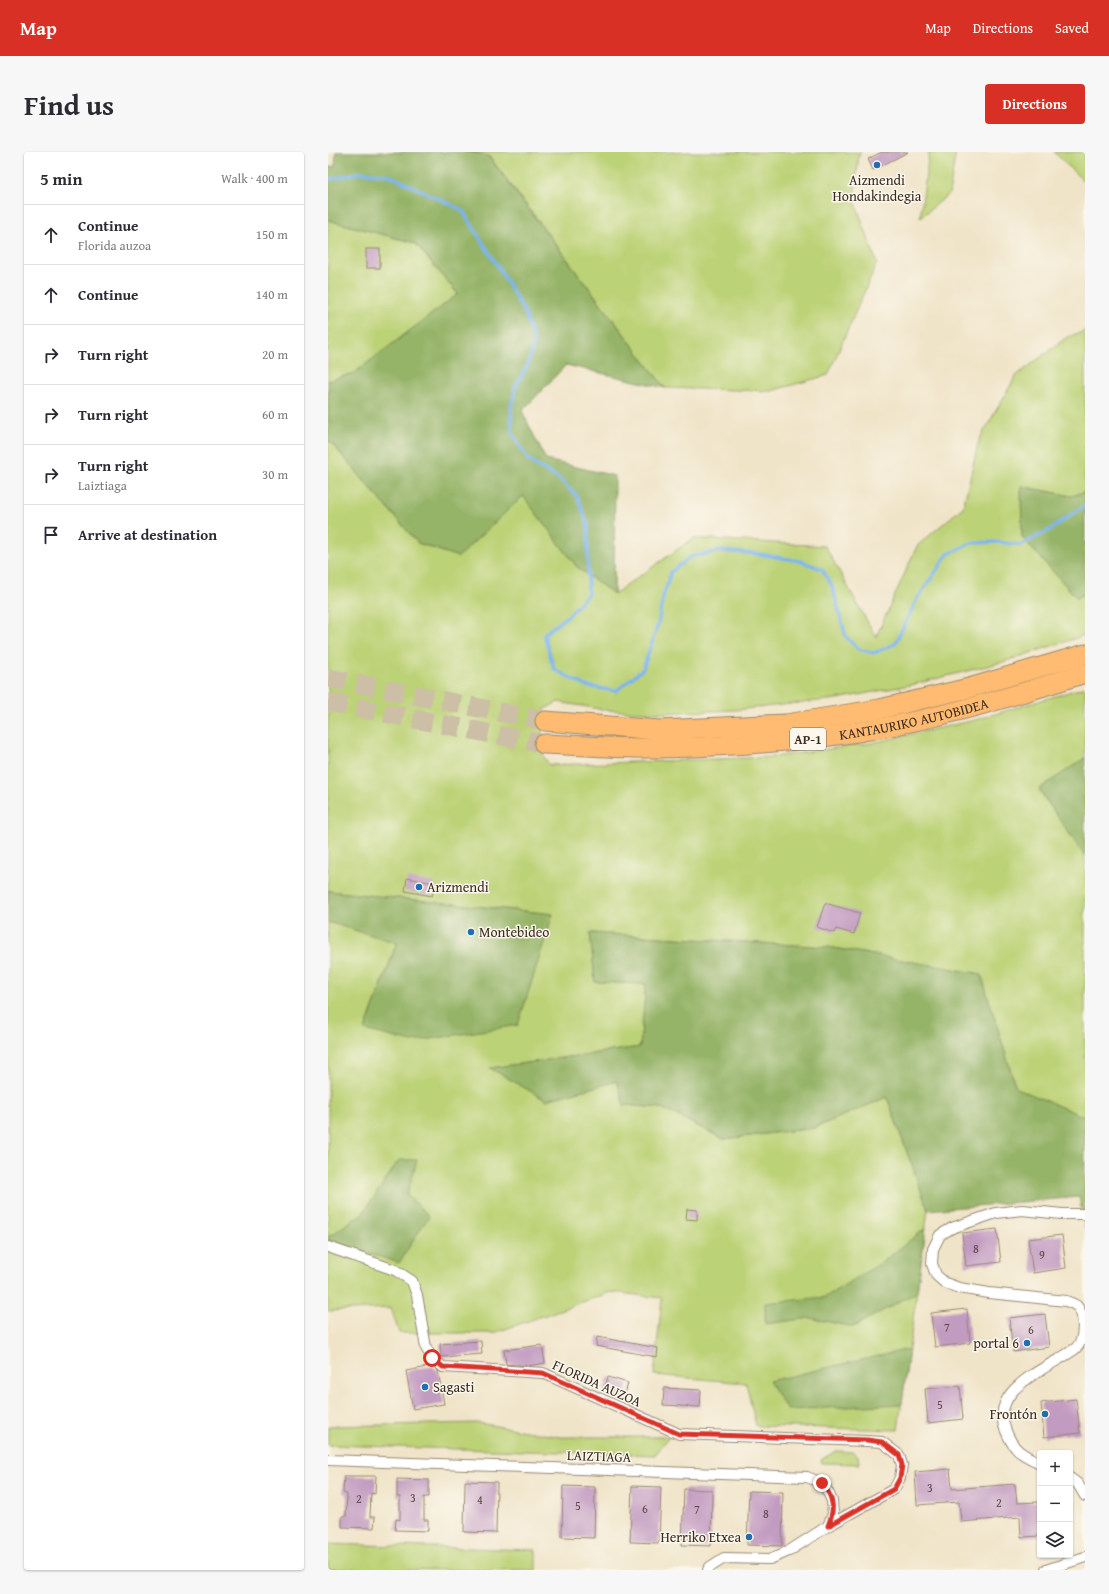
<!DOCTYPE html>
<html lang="en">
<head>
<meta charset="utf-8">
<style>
  :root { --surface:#fff; --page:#f7f7f7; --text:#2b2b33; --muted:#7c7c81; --line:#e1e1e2; --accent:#d93025 }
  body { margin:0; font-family:"Gentium Book Plus",serif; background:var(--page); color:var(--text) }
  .controls { position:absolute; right:12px; bottom:12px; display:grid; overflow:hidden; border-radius:4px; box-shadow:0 1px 3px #0004 }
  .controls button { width:36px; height:36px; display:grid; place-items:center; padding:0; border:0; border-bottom:1px solid var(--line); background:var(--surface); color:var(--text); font:20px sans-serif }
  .stop { position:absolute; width:12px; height:12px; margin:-9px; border:3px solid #d93025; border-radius:50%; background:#fff }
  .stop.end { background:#d93025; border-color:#fff; box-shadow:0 1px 4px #0008 }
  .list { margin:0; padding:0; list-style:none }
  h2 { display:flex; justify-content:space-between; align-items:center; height:52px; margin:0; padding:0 16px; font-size:17px }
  h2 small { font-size:13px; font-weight:400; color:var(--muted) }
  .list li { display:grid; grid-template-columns:26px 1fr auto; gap:12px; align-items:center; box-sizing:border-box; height:60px; padding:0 16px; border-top:1px solid var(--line) }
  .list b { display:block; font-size:15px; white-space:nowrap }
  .list p { margin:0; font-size:13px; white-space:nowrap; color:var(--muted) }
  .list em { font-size:13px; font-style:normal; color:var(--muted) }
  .icon { flex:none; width:22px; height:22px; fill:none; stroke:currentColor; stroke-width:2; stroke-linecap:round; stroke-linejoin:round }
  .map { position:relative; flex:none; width:757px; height:1418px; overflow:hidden; border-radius:4px }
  header { display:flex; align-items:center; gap:24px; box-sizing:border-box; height:56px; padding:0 20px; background:var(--accent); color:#fff }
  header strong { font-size:19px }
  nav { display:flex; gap:22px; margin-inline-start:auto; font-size:14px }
  .intro { display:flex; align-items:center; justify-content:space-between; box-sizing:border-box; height:96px; padding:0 24px }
  h1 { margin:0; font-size:28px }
  .button { padding:10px 18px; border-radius:4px; background:var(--accent); color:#fff; font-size:14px; font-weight:700 }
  main { display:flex; gap:24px; padding:0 24px }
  aside { flex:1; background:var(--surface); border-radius:4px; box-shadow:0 1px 3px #0004 }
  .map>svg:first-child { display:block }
  .green { fill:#bcd276; stroke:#7c7e4a }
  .forest { fill:#95b467; stroke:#686f42 }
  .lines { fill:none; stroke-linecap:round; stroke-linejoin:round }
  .stream { stroke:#7db4ec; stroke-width:3.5 }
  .building { fill:#c29bc1 }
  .highway-tunnel { stroke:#ccbfa6; stroke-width:19; stroke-dasharray:19 10; stroke-linecap:butt }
  .street-casing { stroke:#968773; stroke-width:12 }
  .highway-casing { stroke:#968773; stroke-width:21 }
  .street { stroke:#fff; stroke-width:10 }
  .highway { stroke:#ffbb71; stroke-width:19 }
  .route { stroke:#d93025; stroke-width:5 }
  .poi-dot { fill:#1f6fb2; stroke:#fbf7ec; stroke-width:1.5 }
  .labels { text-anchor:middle; stroke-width:3; stroke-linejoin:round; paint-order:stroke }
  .number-label { font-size:12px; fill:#5d4647 }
  .shield { fill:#fbf7ec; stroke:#75685c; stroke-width:1 }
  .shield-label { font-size:13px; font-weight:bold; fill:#3b2a1e }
  .poi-label { font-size:14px; fill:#3b2a1e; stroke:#fbf7ec; text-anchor:start }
  .street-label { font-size:14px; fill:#3b2a1e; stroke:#fbf7ec }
</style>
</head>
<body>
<header>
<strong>Map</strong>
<nav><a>Map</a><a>Directions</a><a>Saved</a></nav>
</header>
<div class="intro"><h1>Find us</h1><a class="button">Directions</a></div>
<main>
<aside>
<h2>5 min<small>Walk · 400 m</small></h2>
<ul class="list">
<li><svg class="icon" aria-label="ahead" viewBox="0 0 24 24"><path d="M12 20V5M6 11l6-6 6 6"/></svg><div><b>Continue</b><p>Florida auzoa</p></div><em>150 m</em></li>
<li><svg class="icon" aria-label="ahead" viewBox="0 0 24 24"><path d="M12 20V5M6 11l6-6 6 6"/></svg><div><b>Continue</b></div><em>140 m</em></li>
<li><svg class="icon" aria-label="right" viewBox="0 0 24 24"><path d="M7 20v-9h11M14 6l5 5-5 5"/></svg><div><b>Turn right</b></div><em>20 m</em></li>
<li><svg class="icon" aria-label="right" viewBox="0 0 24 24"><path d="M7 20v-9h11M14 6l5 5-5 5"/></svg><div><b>Turn right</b></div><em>60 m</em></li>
<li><svg class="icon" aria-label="right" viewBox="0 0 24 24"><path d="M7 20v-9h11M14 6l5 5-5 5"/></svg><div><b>Turn right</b><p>Laiztiaga</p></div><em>30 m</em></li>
<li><svg class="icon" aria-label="arrive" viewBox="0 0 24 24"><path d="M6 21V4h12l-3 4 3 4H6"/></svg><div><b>Arrive at destination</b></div></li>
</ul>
</aside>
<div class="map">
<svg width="757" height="1418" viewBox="0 0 757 1418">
  <rect width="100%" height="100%" fill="#fbf7ec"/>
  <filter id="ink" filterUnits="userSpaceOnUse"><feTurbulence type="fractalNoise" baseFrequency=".025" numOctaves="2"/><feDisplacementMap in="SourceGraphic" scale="8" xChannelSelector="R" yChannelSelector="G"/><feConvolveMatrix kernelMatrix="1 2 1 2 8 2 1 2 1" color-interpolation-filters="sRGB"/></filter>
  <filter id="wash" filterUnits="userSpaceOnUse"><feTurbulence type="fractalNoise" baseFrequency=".012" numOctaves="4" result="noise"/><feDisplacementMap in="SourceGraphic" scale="16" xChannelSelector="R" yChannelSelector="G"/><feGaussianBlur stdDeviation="0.9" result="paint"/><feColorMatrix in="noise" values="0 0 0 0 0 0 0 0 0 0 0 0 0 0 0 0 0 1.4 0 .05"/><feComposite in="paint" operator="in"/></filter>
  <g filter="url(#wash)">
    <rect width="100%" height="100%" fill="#f0e4c8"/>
    <!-- green -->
    <g class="green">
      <path d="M142,0H533L531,2L526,47L549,111L500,223L443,239L337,236L161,4Z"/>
      <path d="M601,0H628L621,42L592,66Z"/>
      <path d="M726,0H757V31Z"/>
      <path d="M0,68L87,91L130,142L26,222L0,229Z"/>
      <path d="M757,179V340L743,344L693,334L694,385L749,446L757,441V483L675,510L587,532L509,547L408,558L332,561L278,558L230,550L217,557L212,598L221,613L444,605L544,591L647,568L757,535V606L711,638L757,704V965L688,936L653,822L500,795L263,781L267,830L318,832L312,895L163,916L218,948L289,929L296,953L334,956L396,987L486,976L559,945L600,1058L570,1278L428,1274L418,1231L326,1223L334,1146L283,1140L166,1181H71L63,1156L0,1159V770L69,790L37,878L225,762L0,739V287L90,391L130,405L195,343L249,415L286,442L366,386L497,394L548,485L589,394L635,355L651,288L688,224L739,185Z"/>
      <path d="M151,1271L233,1285H341L327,1303L0,1293V1274Z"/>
      <path d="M508,1299L525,1300L530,1304L531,1312L493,1311L494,1307Z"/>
      <path d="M0,1392L208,1398V1418H15L0,1417Z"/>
    </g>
    <!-- forest -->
    <g class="forest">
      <path d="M8,0H142L160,4L337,236L238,213L194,259L218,308L287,324L286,442L249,415L195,344L130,405L90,391L0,287V229L26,221L130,142L87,91L0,68V15L7,14Z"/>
      <path d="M693,334L743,344L757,340V441L749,446L694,385Z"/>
      <path d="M757,606V704L711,637Z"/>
      <path d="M0,739L225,762L190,873L84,890L37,878L69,791L0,770Z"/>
      <path d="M262,781L500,795L653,822L688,936L757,965V1076L751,1045L600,1058L559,945L486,976L396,987L334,956L296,953L289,929L218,948L162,916L312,895L318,832L267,830Z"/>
      <path d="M71,1008H89L79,1043L101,1064L71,1111L0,1088V1085L35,1061Z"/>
      <path d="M598,1076L589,1140L525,1175L482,1166L437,1172V1151L497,1145L553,1111Z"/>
      <path d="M581,1197L574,1252L459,1258L441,1229Z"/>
    </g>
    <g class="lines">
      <!-- stream -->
      <path class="stream" d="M0,28L33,20L61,23L134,58L171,116L197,161L206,190L200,213L188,234L183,255L184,280L200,308L231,327L249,344L260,373V442L241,463L216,482L226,517L258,534L288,539L315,517L330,472L335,445L343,420L362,405L393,399L431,402L472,409L494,417L504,434L518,485L530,497L546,501L567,492L589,447L620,402L643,391L670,390L693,393L722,378L748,359L757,354"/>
    </g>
    <g id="blocks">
      <!-- building -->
      <g class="building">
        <path d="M554,0H580L545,18L540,7Z"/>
        <rect x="38" y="97" width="14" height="19"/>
        <path d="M79,726L106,731L104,744L77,739Z"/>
        <path d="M497,751L532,761L526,782L508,777L506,781L489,775Z"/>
        <path d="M359,1057L369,1058V1068L358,1067Z"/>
        <path d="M669,1077L673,1110L638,1114L634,1081Z"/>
        <path d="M734,1083L738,1116L705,1121L700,1087Z"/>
        <path d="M639,1157L642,1191L607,1195L603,1161Z"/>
        <path d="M717,1162L721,1195L685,1200L681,1166Z"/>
        <path d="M269,1185L330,1196L329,1205L268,1194Z"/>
        <path d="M153,1189L154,1202L113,1205L112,1192Z"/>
        <path d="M214,1193L217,1211L199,1214L178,1212L176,1198Z"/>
        <path d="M104,1214L110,1219L116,1252L85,1257L78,1219Z"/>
        <path d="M280,1225L300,1231L296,1246L276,1239Z"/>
        <path d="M632,1234L635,1267L600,1271L597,1237Z"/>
        <path d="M336,1236L373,1238L372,1255L335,1253Z"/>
        <path d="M748,1247L752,1281L716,1285L713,1251Z"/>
        <path d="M622,1317L624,1337L687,1332L689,1351L712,1350V1384L693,1385L692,1365L633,1370L631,1350L589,1353L587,1320Z"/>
        <path d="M16,1324H48L47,1342L43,1341L42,1365H47L46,1376L14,1375V1364H18L19,1342L15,1341Z"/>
        <path d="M69,1327L101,1328V1345H96V1368H100V1379L67,1378L68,1367L72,1368V1345H69Z"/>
        <path d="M137,1329L169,1330L168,1381L136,1380Z"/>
        <path d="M235,1334L267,1335L266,1386L234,1385Z"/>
        <path d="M304,1334L333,1335L331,1391L302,1390Z"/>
        <path d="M356,1337L384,1338L383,1394L354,1393Z"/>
        <path d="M421,1339L455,1340L454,1394L419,1393Z"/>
      </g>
    </g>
  </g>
  <g filter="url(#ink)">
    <use href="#blocks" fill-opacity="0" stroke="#968773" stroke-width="1"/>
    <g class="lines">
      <!-- highway-tunnel -->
      <g class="highway-tunnel">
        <path d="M0,526L217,569"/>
        <path d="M0,550L216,592"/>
      </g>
      <!-- street casing -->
      <g class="street-casing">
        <g id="street">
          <path d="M0,1095L67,1118L84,1129L89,1143L98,1196L104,1206L115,1215L215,1221L351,1282L539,1289L554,1290L571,1303L574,1313L572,1326L566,1337L500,1374L461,1399L442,1407L396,1406L382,1415L380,1418"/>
          <path d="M0,1308L479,1325L494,1331L500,1340L504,1349L505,1362L500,1374"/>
          <path d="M712,1311C693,1302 686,1299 678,1279C659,1235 723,1216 748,1196C757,1188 757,1163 749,1154C746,1152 741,1150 738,1149L661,1141L631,1136L617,1131L608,1123L604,1112L605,1097L612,1083L624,1076L668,1061L694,1058L734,1062H757"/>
          <path d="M742,1326L750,1332L757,1344"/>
          <path d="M718,1418L757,1405"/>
        </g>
      </g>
      <!-- highway casing -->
      <g class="highway-casing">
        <g id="highway">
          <path d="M217,569L331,578L458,572L552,557L641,536L757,502"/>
          <path id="s1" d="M216,592C248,593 280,596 312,596C376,596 439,592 502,584C589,573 674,548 757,521"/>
        </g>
      </g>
      <!-- street -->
      <use href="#street" class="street"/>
      <!-- highway -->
      <use href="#highway" class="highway"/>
    </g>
  </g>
  <g class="lines" filter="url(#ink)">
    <!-- route -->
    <path class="route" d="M104,1206L115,1215L215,1221L351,1282L539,1288L554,1290L571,1303L574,1313L572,1326L566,1337L500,1374C507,1357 506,1346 494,1331"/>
  </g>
  <!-- markers -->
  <g class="poi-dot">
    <circle cx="549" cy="13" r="4"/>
    <circle cx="91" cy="735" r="4"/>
    <circle cx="143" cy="780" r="4"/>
    <circle cx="699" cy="1191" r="4"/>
    <circle cx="97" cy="1235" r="4"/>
    <circle cx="717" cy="1262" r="4"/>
    <circle cx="421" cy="1385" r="4"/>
  </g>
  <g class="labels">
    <!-- number labels -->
    <g class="number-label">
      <text x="648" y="1101">8</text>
      <text x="714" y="1107">9</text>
      <text x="619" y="1180">7</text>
      <text x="703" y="1182">6</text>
      <text x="612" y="1257">5</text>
      <text x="602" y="1340">3</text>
      <text x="85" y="1350">3</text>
      <text x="31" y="1351">2</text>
      <text x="152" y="1352">4</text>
      <text x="671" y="1355">2</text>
      <text x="250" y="1358">5</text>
      <text x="317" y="1361">6</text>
      <text x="369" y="1362">7</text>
      <text x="438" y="1366">8</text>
    </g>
    <!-- shield labels -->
    <rect class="shield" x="462" y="576" width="36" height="22" rx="3"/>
    <g class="shield-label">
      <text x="480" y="592">AP-1</text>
    </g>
    <!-- poi labels -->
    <g class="poi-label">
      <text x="549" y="33" text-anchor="middle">Aizmendi<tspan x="549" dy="16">Hondakindegia</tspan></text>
      <text x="99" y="740">Arizmendi</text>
      <text x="151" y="785">Montebideo</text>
      <text x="691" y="1196" text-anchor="end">portal 6</text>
      <text x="105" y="1240">Sagasti</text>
      <text x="709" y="1267" text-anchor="end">Frontón</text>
      <text x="413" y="1390" text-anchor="end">Herriko Etxea</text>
    </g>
    <!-- street labels -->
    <g class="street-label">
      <text dy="5" stroke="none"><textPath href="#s1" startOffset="372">KANTAURIKO AUTOBIDEA</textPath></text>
      <text transform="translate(269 1231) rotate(24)" y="5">FLORIDA AUZOA</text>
      <text transform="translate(271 1304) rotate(2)" y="5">LAIZTIAGA</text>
    </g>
  </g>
</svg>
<div class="controls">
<button>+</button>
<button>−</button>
<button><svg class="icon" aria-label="layers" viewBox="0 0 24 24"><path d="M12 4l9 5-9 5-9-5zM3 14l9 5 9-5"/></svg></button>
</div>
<div class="stop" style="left:104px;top:1206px"></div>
<div class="stop end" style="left:494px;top:1331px"></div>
</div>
</main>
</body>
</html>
